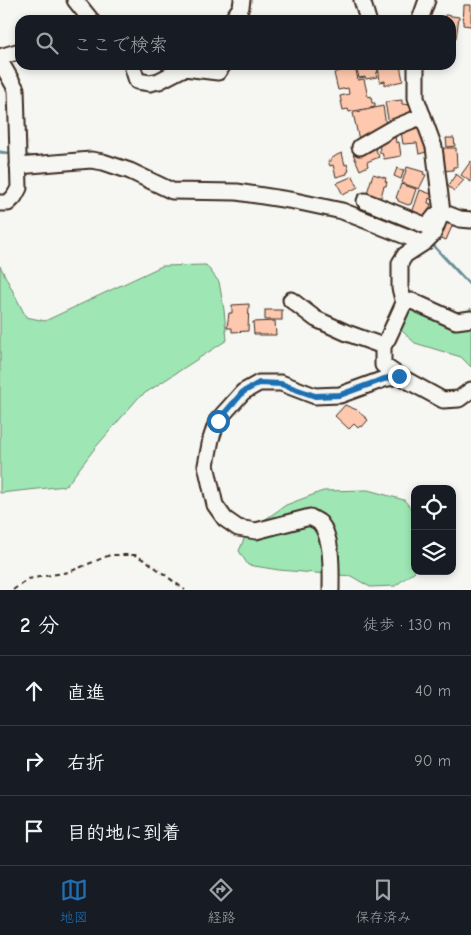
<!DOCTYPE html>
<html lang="ja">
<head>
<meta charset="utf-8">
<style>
  :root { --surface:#171b24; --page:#242831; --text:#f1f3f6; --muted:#9ea1a6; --line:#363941; --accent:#1f6fb2 }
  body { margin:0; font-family:"Comic Neue","Klee One",sans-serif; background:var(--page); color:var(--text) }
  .controls { position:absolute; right:15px; bottom:15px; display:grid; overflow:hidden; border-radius:10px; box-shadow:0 2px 8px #0003 }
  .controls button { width:45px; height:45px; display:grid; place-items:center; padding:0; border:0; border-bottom:1px solid var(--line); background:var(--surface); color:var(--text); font:25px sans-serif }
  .stop { position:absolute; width:15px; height:15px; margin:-11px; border:4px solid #1f6fb2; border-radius:50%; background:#fff }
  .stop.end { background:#1f6fb2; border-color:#fff; box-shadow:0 1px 5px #0008 }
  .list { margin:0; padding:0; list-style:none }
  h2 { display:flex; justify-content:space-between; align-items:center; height:65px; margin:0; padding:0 20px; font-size:21px }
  h2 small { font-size:16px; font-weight:400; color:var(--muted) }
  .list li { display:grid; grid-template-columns:32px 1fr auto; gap:15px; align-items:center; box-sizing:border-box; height:70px; padding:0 20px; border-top:1px solid var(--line) }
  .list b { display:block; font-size:19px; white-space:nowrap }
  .list em { font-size:16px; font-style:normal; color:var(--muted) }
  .icon { flex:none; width:28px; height:28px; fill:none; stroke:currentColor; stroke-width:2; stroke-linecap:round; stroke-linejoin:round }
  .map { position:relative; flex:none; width:471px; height:590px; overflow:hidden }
  .search { position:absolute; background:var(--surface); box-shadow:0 2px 8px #0003; left:15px; right:15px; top:15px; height:55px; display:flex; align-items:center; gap:12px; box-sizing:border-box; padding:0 18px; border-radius:15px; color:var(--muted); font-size:19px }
  .sheet { height:275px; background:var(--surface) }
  nav { display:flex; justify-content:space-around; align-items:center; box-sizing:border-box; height:70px; border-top:1px solid var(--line); background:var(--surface); font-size:14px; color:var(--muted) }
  nav a { display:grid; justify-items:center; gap:2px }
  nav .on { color:var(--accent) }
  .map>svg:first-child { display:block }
  .green { fill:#9ee7b5; stroke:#6c886a }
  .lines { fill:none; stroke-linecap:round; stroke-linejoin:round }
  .stream { stroke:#698e97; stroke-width:3 }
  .building { fill:#fdc8ae; stroke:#3b2a1e }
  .minor-casing { stroke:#3b2a1e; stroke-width:19 }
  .path { stroke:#3b2a1e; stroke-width:2; stroke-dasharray:5 4; stroke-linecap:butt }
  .minor { stroke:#f6f6f2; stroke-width:15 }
  .route { stroke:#1f6fb2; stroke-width:6 }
</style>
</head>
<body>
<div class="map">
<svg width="471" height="590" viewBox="0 0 471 590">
  <rect width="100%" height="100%" fill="#f6f6f2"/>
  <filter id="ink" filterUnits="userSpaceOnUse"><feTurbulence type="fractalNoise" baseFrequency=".02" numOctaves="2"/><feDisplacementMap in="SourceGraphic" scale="10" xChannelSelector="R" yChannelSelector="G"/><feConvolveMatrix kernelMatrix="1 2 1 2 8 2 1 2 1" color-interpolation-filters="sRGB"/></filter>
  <g filter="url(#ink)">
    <!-- green -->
    <g class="green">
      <path d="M206,265L219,282L224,310L227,340L139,397L95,448L66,486L0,493V266L26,317L45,321L162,266Z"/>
      <path d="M416,307L453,322L471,308V367L461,357L415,343L399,328L405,311Z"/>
      <path d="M368,490L404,500L415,513V571L395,586L370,587L351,576L279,570L248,565L239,551L247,532L286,505L323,491Z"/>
    </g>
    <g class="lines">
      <!-- stream -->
      <g class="stream">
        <path d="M0,152L14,154"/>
        <path d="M23,155L39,158"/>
        <path d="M359,210L398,224L413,231"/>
        <path d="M431,243L471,286"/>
      </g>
    </g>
    <!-- building -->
    <g class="building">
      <path d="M464,5H471V26L463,25Z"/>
      <path d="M445,15L459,17L456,38L451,37V20H444Z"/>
      <path d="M356,65H377L378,73H376L377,77L366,79L365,77L359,78Z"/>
      <path d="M378,65H400L403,81L385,85V81L380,82Z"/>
      <path d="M355,66L358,80L364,79L368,97L371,96L372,103H375V107L349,112L348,109L343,110L340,96L349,94L348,88L338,90L334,73Z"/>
      <path d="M402,100V104L412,105L415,114L389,124L385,102Z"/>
      <path d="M383,106L386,125L359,140L353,113Z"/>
      <path d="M413,124L423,127L426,152L419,154L417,143L403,144L401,131L414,128Z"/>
      <path d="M395,135L396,143L399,142L401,156L384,159L382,153H380L379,138Z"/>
      <path d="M446,138H454L455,146L447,147Z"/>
      <path d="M374,145L379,157L367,162L368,166L360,170L353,154Z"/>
      <path d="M441,148H456L457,167H453V170L442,171Z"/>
      <path d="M342,153L345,165L347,164L349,171L347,172V174L336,177L333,165L330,166L328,161H331V159L337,155Z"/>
      <path d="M471,161V182L461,175Z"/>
      <path d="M407,167L424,172L423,174L426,175L419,189L402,183Z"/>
      <path d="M397,168L404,170L401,179L394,176Z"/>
      <path d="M373,174L386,178L385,181L387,182L386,186H384L380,200L366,196Z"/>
      <path d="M456,174L464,180L454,191L448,186Z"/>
      <path d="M353,176L358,187L343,195L337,183Z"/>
      <path d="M401,184L416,189L411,204L408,205L398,201V199L396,198Z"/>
      <path d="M420,190L434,195L432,200L429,198L428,203L431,204L426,218L412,213Z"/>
      <path d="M444,220L453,224L446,240L437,236Z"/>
      <path d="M249,304L248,331L232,332V328H227L229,313H232V305Z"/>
      <rect x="265" y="310" width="17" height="10"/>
      <path d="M275,321L276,335H259V334H254L253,322Z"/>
      <path d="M345,405L357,410L368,420L362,427L360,426L358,428L354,424L349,429L335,416Z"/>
    </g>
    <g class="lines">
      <!-- minor casing -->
      <g class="minor-casing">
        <g id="minor">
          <path d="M75,0L91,20"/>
          <path d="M362,0L368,20"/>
          <path d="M232,20L241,7L242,0"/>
          <path d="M420,20L427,0"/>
          <path d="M0,57L20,51"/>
          <path d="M0,61L16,89L19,188L14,197L8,203H0"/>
          <path d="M132,65L137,81L150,83L159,81L184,68L218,72L223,65"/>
          <path d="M416,65V98L434,147L442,212L460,219L471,220"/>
          <path d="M360,147L393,128L423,116"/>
          <path d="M18,166L91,160L103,162L130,171L172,191L237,192L295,201L342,211L423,243"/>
          <path d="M365,201L427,226L436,215L439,216"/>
          <path d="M291,300L316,319L347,333L383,346"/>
          <path d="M404,303L412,301L456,321L471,319"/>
          <path d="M399,376L383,365V346L388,338L404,303L400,288V263L405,255L425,242L433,234L442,212"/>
          <path d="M331,590C331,571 333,538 320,523C318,521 313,519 310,517L256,531L238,528L225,519L215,505L206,465L211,439L217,421L243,392L259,383H281L315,396L340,395L384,379L399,376L443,400L459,399L471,390"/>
        </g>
      </g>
      <!-- path -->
      <path class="path" d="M13,590L28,579L69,572L110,555H135L148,562L185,590"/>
      <!-- minor -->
      <use href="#minor" class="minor"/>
    </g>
  </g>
  <g class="lines" filter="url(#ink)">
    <!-- route -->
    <path class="route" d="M218,421L243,392L259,383L281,384L315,396L340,395L384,379L399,376"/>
  </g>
</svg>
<div class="controls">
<button><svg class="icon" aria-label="locate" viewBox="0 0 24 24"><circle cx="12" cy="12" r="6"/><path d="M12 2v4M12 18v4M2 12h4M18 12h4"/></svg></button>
<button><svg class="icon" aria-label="layers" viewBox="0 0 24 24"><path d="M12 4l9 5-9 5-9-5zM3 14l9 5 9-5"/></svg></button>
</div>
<div class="stop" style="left:218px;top:421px"></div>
<div class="stop end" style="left:399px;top:376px"></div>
<div class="search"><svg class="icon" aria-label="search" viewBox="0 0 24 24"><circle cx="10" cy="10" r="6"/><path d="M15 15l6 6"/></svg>ここで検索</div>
</div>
<section class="sheet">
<h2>2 分<small>徒歩 · 130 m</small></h2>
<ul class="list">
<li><svg class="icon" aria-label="ahead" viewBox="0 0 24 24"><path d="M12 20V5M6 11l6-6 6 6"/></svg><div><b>直進</b></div><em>40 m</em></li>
<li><svg class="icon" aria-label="right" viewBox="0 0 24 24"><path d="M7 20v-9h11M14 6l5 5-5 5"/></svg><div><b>右折</b></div><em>90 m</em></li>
<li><svg class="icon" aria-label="arrive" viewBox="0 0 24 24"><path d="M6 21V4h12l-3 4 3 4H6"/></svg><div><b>目的地に到着</b></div></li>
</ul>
</section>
<nav>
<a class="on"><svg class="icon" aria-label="map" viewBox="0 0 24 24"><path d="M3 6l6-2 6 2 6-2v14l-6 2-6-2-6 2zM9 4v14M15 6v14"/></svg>地図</a>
<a><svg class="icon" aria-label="directions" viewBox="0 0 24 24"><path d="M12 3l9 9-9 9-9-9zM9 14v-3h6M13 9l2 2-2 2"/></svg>経路</a>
<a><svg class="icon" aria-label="saved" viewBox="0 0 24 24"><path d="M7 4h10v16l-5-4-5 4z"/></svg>保存済み</a>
</nav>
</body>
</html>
